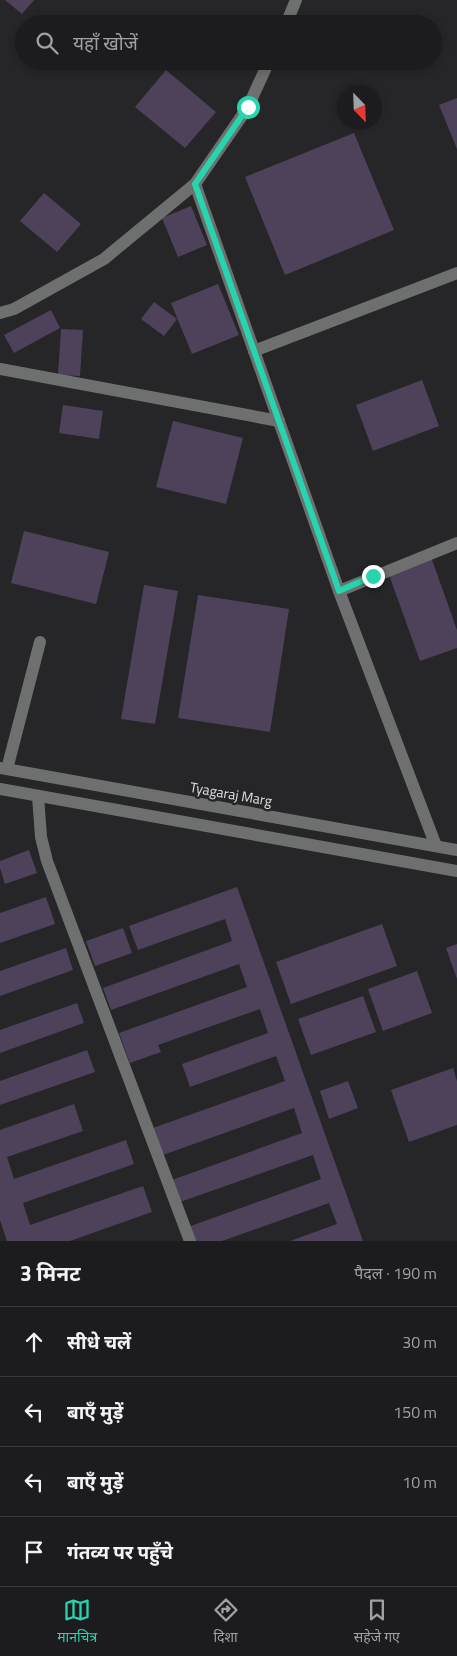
<!DOCTYPE html>
<html lang="hi">
<head>
<meta charset="utf-8">
<style>
  :root { --surface:#1c1c1e; --page:#29292b; --text:#f1f3f6; --muted:#a0a1a4; --line:#3a3a3c; --accent:#26d5ae }
  body { margin:0; font-family:"Titillium Web","Noto Sans Devanagari",sans-serif; background:var(--page); color:var(--text) }
  .compass { position:absolute; left:337px; top:85px; width:45px; height:45px; border-radius:50%; background:var(--surface); box-shadow:0 2px 8px #0003; rotate:157deg }
  .stop { position:absolute; width:15px; height:15px; margin:-11px; border:4px solid #26d5ae; border-radius:50%; background:#fff }
  .stop.end { background:#26d5ae; border-color:#fff; box-shadow:0 1px 5px #0008 }
  .list { margin:0; padding:0; list-style:none }
  h2 { display:flex; justify-content:space-between; align-items:center; height:65px; margin:0; padding:0 20px; font-size:21px }
  h2 small { font-size:16px; font-weight:400; color:var(--muted) }
  .list li { display:grid; grid-template-columns:32px 1fr auto; gap:15px; align-items:center; box-sizing:border-box; height:70px; padding:0 20px; border-top:1px solid var(--line) }
  .list b { display:block; font-size:19px; white-space:nowrap }
  .list em { font-size:16px; font-style:normal; color:var(--muted) }
  .icon { flex:none; width:28px; height:28px; fill:none; stroke:currentColor; stroke-width:2; stroke-linecap:round; stroke-linejoin:round }
  .map { position:relative; flex:none; width:457px; height:1241px; overflow:hidden }
  .search { position:absolute; background:var(--surface); box-shadow:0 2px 8px #0003; left:15px; right:15px; top:15px; height:55px; display:flex; align-items:center; gap:12px; box-sizing:border-box; padding:0 18px; border-radius:28px; color:var(--muted); font-size:19px }
  .sheet { height:345px; background:var(--surface) }
  nav { display:flex; justify-content:space-around; align-items:center; box-sizing:border-box; height:70px; border-top:1px solid var(--line); background:var(--surface); font-size:14px; color:var(--muted) }
  nav a { display:grid; justify-items:center; gap:2px }
  nav .on { color:var(--accent) }
  .map>svg:first-child { display:block }
  .building { fill:#4e425b }
  .lines { fill:none; stroke-linecap:round; stroke-linejoin:round }
  .minor { stroke:#6e706f; stroke-width:12 }
  .route { stroke:#26d5ae; stroke-width:6 }
  .labels { text-anchor:middle; stroke-width:5; stroke-linejoin:round; paint-order:stroke }
  .street-label { font-size:14px; fill:#e0dfe1; stroke:#262528 }
</style>
</head>
<body>
<div class="map">
<svg width="457" height="1241" viewBox="0 0 457 1241">
  <rect width="100%" height="100%" fill="#262528"/>
  <!-- building -->
  <g class="building">
    <path d="M5,0H34L22,14Z"/>
    <path d="M166,70L216,112L185,148L135,107Z"/>
    <path d="M457,98V149L439,105Z"/>
    <path d="M354,133L394,230L285,275L245,177Z"/>
    <path d="M44,193L81,224L57,252L20,221Z"/>
    <path d="M191,206L207,245L178,257L162,218Z"/>
    <path d="M218,284L239,335L192,354L171,303Z"/>
    <path d="M154,302L177,319L164,336L141,319Z"/>
    <path d="M51,310L60,328L14,353L4,335Z"/>
    <path d="M61,329L83,330L80,376L58,375Z"/>
    <path d="M422,380L439,426L373,451L356,405Z"/>
    <path d="M63,405L103,411L99,439L59,433Z"/>
    <path d="M173,421L243,438L226,504L156,487Z"/>
    <path d="M24,531L109,552L96,604L11,583Z"/>
    <path d="M431,557L457,630V648L420,661L388,572Z"/>
    <path d="M144,585L178,591L155,724L121,719Z"/>
    <path d="M198,595L289,609L270,732L178,718Z"/>
    <path d="M29,850L37,873L5,884L0,868V861Z"/>
    <path d="M237,887L363,1241H290L337,1224L329,1203L222,1241H193L188,1227L321,1179L313,1155L180,1202L172,1180L302,1133L294,1108L163,1155L153,1128L285,1081L276,1056L190,1087L182,1064L268,1033L260,1009L158,1045L161,1052L130,1063L119,1033L247,987L239,964L111,1010L103,988L232,941L225,919L138,950L129,926Z"/>
    <path d="M46,897L55,924L0,943V913Z"/>
    <path d="M382,924L397,966L291,1004L276,962Z"/>
    <path d="M123,928L132,953L95,966L86,941Z"/>
    <path d="M457,944V979L446,948Z"/>
    <path d="M66,948L73,970L0,996V971Z"/>
    <path d="M417,971L432,1013L383,1031L368,989Z"/>
    <path d="M363,996L376,1032L311,1055L298,1019Z"/>
    <path d="M77,1003L84,1023L0,1053V1030Z"/>
    <path d="M87,1050L95,1072L0,1105V1081Z"/>
    <path d="M453,1068L457,1081V1125L409,1142L391,1090Z"/>
    <path d="M348,1081L358,1108L329,1119L320,1091Z"/>
    <path d="M74,1104L83,1131L7,1157L14,1179L126,1140L134,1164L23,1203L30,1225L143,1186L152,1212L70,1241H7L0,1220V1130Z"/>
  </g>
  <g class="lines">
    <!-- minor -->
    <g class="minor">
      <path d="M286,24L296,0"/>
      <path d="M195,184L339,591L436,846"/>
      <path d="M0,313L14,309L104,259L195,184L248,107L269,61"/>
      <path d="M254,351L457,273"/>
      <path d="M0,369L279,421"/>
      <path d="M339,591L457,543"/>
      <path d="M0,768L457,850"/>
      <path d="M7,769L40,642"/>
      <path d="M0,789L457,871"/>
      <path d="M38,796L41,837L47,861L190,1241"/>
    </g>
  </g>
  <g class="lines">
    <!-- route -->
    <path class="route" d="M248,107L195,184L339,591L373,576"/>
  </g>
  <g class="labels">
    <!-- street labels -->
    <g class="street-label">
      <text transform="translate(231 794) rotate(10)" y="5">Tyagaraj Marg</text>
    </g>
  </g>
</svg>
<svg class="compass" viewBox="-18 -18 36 36"><path d="M0-13l5 13h-10z" fill="#e53935"/><path d="M0 13l5-13h-10z" fill="#a0a1a4"/></svg>
<div class="stop" style="left:248px;top:107px"></div>
<div class="stop end" style="left:373px;top:576px"></div>
<div class="search"><svg class="icon" aria-label="search" viewBox="0 0 24 24"><circle cx="10" cy="10" r="6"/><path d="M15 15l6 6"/></svg>यहाँ खोजें</div>
</div>
<section class="sheet">
<h2>3 मिनट<small>पैदल · 190 m</small></h2>
<ul class="list">
<li><svg class="icon" aria-label="ahead" viewBox="0 0 24 24"><path d="M12 20V5M6 11l6-6 6 6"/></svg><div><b>सीधे चलें</b></div><em>30 m</em></li>
<li><svg class="icon" aria-label="left" viewBox="0 0 24 24"><path d="M17 20v-9H6M10 6l-5 5 5 5"/></svg><div><b>बाएँ मुड़ें</b></div><em>150 m</em></li>
<li><svg class="icon" aria-label="left" viewBox="0 0 24 24"><path d="M17 20v-9H6M10 6l-5 5 5 5"/></svg><div><b>बाएँ मुड़ें</b></div><em>10 m</em></li>
<li><svg class="icon" aria-label="arrive" viewBox="0 0 24 24"><path d="M6 21V4h12l-3 4 3 4H6"/></svg><div><b>गंतव्य पर पहुँचे</b></div></li>
</ul>
</section>
<nav>
<a class="on"><svg class="icon" aria-label="map" viewBox="0 0 24 24"><path d="M3 6l6-2 6 2 6-2v14l-6 2-6-2-6 2zM9 4v14M15 6v14"/></svg>मानचित्र</a>
<a><svg class="icon" aria-label="directions" viewBox="0 0 24 24"><path d="M12 3l9 9-9 9-9-9zM9 14v-3h6M13 9l2 2-2 2"/></svg>दिशा</a>
<a><svg class="icon" aria-label="saved" viewBox="0 0 24 24"><path d="M7 4h10v16l-5-4-5 4z"/></svg>सहेजे गए</a>
</nav>
</body>
</html>
